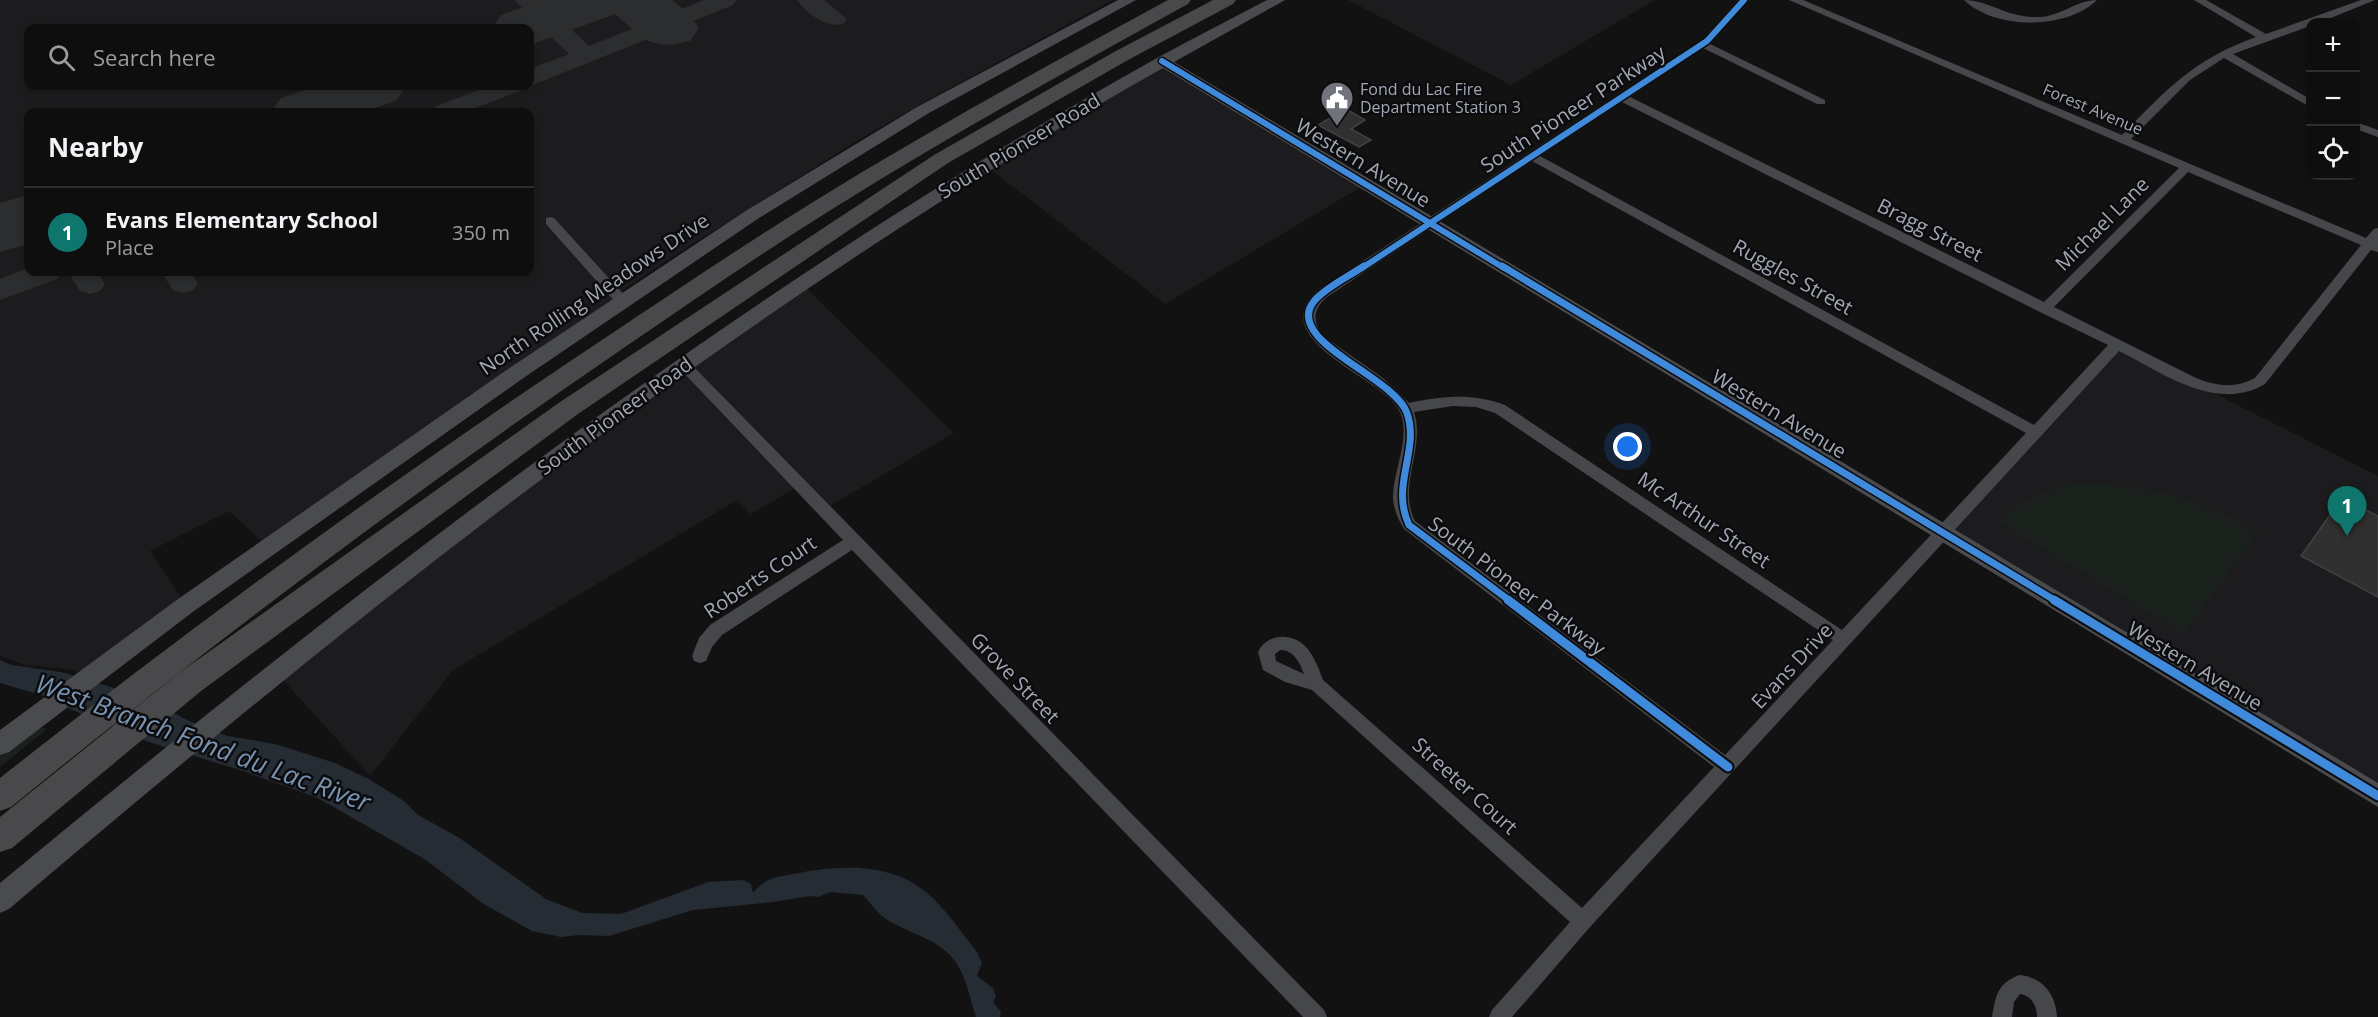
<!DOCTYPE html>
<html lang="en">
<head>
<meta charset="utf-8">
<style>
  :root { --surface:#0e0e0e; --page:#1c1c1c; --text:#f1f3f6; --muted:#9b9c9e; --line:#2e2e2e; --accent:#0f766e }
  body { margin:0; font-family:"Open Sans",sans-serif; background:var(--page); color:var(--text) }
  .controls { position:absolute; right:18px; top:18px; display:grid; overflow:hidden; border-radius:12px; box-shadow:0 3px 9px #0003 }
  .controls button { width:54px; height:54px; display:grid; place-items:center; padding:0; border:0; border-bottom:2px solid var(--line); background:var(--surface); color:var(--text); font:30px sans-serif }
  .you { position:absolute; left:1628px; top:447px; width:21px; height:21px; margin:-15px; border:4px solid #fff; border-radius:50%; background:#1a73e8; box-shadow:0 0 0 9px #1a73e833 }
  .badge { display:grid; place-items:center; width:39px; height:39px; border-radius:50%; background:var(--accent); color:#fff; font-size:20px; font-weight:700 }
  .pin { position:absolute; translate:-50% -50px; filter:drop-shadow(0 2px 3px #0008) }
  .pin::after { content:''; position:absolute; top:32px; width:21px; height:18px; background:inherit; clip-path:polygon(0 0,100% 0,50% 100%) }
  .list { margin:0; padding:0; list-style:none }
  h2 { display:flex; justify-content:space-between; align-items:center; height:78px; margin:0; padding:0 24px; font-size:26px }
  h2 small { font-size:20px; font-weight:400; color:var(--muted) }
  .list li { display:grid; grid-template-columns:39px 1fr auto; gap:18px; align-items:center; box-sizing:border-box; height:90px; padding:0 24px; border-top:2px solid var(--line) }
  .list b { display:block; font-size:22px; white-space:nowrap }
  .list p { margin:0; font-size:20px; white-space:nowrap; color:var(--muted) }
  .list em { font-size:20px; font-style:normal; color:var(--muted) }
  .icon { flex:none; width:33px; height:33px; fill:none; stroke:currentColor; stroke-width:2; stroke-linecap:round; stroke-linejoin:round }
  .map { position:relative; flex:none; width:2378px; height:1017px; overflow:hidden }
  .search { position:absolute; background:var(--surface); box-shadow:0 3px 9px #0003; left:24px; top:24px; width:510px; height:66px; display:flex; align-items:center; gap:15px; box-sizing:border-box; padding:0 21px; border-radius:12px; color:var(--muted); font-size:22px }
  .panel { position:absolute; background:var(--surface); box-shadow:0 3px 9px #0003; left:24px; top:108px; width:510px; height:168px; border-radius:12px }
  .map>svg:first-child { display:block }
  .built { fill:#1c1c1e; fill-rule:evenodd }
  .green { fill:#1a211c }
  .water { fill:#252c34 }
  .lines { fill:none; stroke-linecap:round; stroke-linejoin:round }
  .taxiway { fill:#2c2d2e; fill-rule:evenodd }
  .runway { fill:#2c2d2e; fill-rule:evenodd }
  .building { fill:#303031; stroke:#404246; stroke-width:1.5 }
  .street { fill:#46474b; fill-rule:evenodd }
  .secondary { fill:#4a4b4f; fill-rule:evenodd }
  .highway { fill:#49494c; fill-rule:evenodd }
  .cycleway-far2-casing { stroke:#0c0c0e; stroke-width:9 }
  .cycleway-far1-casing { stroke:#0c0c0e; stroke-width:10 }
  .cycleway-casing { stroke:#0c0c0e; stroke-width:13 }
  .cycleway-far2 { stroke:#408adc; stroke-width:6 }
  .cycleway-far1 { stroke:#408adc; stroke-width:7 }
  .cycleway { stroke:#408adc; stroke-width:9 }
  .labels { text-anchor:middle; stroke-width:5; stroke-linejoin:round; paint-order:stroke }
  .far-poi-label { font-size:16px; fill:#a2a7b4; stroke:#0c0c0e; text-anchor:start }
  .far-street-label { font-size:16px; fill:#a2a7b4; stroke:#0c0c0e }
  .street-label { font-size:20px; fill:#a2a7b4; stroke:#0c0c0e }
  .near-water-label { font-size:26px; font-style:italic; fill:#7793b1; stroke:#0c0c0e }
</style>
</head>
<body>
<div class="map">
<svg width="2378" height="1017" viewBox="0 0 2378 1017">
  <rect width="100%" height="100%" fill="#121212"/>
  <!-- built -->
  <g class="built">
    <path d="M0,0H1113L928,100L860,139L678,253L617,294L622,301L268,547L229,511L150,551L186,605L92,675L69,669L25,665L0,656ZM28,28H530V86H28ZM28,112H530V272H28Z"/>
    <path d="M1348,0H1655L1511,85Z"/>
    <path d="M1162,61L1366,184L1165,304L985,165Z"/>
    <path d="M802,284L954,433L823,510L800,485L751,514L737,500L453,670L370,776L276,672Z"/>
    <path d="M2117,344L2378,476V797L1943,533Z"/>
  </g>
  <!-- green -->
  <g class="green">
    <path d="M2078,484C2148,484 2197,497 2257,533L2185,632L2179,631L1999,522C2022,498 2046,490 2078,484Z"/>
    <path d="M36,727L47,729L0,767V755Z"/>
  </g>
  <!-- water -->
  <path class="water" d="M0,660L12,665L61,672L144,697L187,720L227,736L275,744L335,763L369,779L404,801L418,815L458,837L546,899L582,913L621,914L708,882L743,880L751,884L752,891L754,892C767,876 779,877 799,873C840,865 891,863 926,892C945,908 961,932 977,952L982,963L977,976L993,988L996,996L993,1002L1001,1012L1000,1017H976C970,999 967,980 957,964C941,939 912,935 889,921C879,915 871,904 863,895L830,892L819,897L811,896L773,902L693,910L609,936L579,935L561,937L532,931L482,903L426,860L318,798L243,771L149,742L70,709L51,698L0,683Z"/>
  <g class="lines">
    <!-- taxiway -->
    <g class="taxiway">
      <path d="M514,0H540L589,46L704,0H737L733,5L530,86V69L569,54Z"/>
      <path d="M797,0H824L847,19L843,24C827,28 807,14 797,0Z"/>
      <path d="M489,86H524L520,91L465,112H430L434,107Z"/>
      <path d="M28,268V272H62L57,279L0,300V279Z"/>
      <path d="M68,272H97L105,284L100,291L90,294L80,291Z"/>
      <path d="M161,272H190L198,283L193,290L183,293L173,290Z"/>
    </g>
    <!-- runway -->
    <g class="runway">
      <path d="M542,0H672L690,15L699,28L690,41C650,51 644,39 615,14L530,45V28H492L501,15Z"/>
      <path d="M315,86H406L397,100L363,112H271L281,98Z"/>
      <path d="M28,195V244L0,252V203Z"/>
    </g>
  </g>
  <!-- building -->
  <g class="building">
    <path d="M1346,109L1365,120L1351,129L1371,140L1359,147L1318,125Z"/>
    <path d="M2342,498L2378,516V597L2301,556Z"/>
  </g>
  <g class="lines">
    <!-- street -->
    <g class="street">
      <path d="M1738,0H1749L1710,44L1825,100V104H1817L1703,48L1630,97L2044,302L2179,168L1789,0H1803L2122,135C2167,89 2194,59 2256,37L2194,0H2206L2266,34L2361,0H2375L2321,22H2310V26L2233,54L2310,99V107L2224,58L2190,80L2131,139L2366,238L2374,229L2378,228V252L2371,250L2265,384C2216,413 2163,373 2119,351L1590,927L1512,1017H1489L1492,1010L1570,922L1312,690L1285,682L1263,670L1258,652C1267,633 1292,632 1306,647C1314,656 1319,669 1323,680L1582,908L1714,767L1404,529C1398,519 1394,510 1393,499C1392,470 1416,430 1395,404C1370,374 1266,337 1317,291L1703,39ZM1622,102L2040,312L2108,345L2034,425L1540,156ZM1532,161L2026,433L1842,630L1505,405C1472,393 1443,396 1409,403L1383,378L1323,336C1312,321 1313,309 1327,297ZM2188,172L2361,245L2255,378C2234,389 2217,386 2196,378L2054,307ZM1453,406L1476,407L1495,413L1833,640L1725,755L1415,521C1397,486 1426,448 1414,412ZM1280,650C1294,650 1300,663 1304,674L1276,661L1275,654Z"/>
      <path d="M1964,0C1989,0 2009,19 2040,17C2061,16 2077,0 2097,0C2066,30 1995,30 1964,0Z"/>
      <path d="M2356,122L2378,130V137L2356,129Z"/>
      <path d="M550,217L554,218L627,298L629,301L627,304H617L546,224V218Z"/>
      <path d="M685,361L690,363L1324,1010L1327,1017H1303L852,550L722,635L712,647L706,661L700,663L694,661L692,656L699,638L710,625L843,540L680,369L678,366L680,363Z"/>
      <path d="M2019,975C2042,977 2056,994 2057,1017H2037C2037,1006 2032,996 2020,994L2014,1002L2012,1017H1992C1996,995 1997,984 2019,975Z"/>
    </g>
    <!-- secondary -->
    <g class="secondary">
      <path d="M1118,0H1136L929,113L759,218L522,379L194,611L9,752L0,755V730L178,599L508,369L747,210L917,107Z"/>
      <path d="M1267,0H1285L1174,62L2378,783V807L1163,68C748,302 371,601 9,909L0,913V883C364,582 743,288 1157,58C1193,38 1231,19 1267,0Z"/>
    </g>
    <!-- highway -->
    <g class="highway">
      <path d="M1168,0H1191L1188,4C1069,70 950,135 834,208C763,252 694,300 625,347C414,491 210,645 11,807L0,811V778C198,621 401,473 611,334C680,288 748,242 818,199C933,128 1050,64 1168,0Z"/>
      <path d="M1213,0H1236L1233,4L1128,60L948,163L578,414L201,691L12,848L0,852V817L179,673L560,402L934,155L1114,52Z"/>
    </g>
    <!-- cycleway-far2 casing -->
    <g class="cycleway-far2-casing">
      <g id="cycleway-far2">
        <path d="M1162,61L1504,268"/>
        <path d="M1362,268L1707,41L1744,0"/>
      </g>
    </g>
    <!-- cycleway-far1 casing -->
    <g class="cycleway-far1-casing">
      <g id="cycleway-far1">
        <path d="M1364,266C1348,277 1328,286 1315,300C1280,340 1394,376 1407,413C1420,451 1390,485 1409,525L1510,601"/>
        <path d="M1502,266L2056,601"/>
      </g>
    </g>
    <!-- cycleway casing -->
    <g class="cycleway-casing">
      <g id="cycleway">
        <path d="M1508,600L1728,767"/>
        <path d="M2054,600L2378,796"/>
      </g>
    </g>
    <!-- cycleway-far2 -->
    <use href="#cycleway-far2" class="cycleway-far2"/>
    <!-- cycleway-far1 -->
    <use href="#cycleway-far1" class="cycleway-far1"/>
    <!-- cycleway -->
    <use href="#cycleway" class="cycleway"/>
  </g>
  <!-- icons -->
  <defs>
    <g id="civic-pin" transform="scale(1.725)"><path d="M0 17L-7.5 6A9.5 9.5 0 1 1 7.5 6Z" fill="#70737b" stroke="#0c0c0e"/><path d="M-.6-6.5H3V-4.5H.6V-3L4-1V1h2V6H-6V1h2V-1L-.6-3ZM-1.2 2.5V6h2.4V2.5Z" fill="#fff"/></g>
  </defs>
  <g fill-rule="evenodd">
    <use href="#civic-pin" x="1337" y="98"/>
  </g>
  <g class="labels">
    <!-- far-poi labels -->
    <g class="far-poi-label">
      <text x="1360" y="95">Fond du Lac Fire<tspan x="1360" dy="18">Department Station 3</tspan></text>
    </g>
    <!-- far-street labels -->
    <g class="far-street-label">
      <text transform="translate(2093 109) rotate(23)" y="6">Forest Avenue</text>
    </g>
    <!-- street labels -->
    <g class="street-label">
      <text transform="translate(1573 109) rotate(-33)" y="7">South Pioneer Parkway</text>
      <text transform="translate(1019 146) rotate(-31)" y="7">South Pioneer Road</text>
      <text transform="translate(1363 163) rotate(31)" y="7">Western Avenue</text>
      <text transform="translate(2102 224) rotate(-45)" y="7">Michael Lane</text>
      <text transform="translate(1930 230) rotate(27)" y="7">Bragg Street</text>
      <text transform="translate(1793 277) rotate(29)" y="7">Ruggles Street</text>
      <text transform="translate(594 294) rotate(-34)" y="7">North Rolling Meadows Drive</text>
      <text transform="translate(1779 414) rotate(31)" y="7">Western Avenue</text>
      <text transform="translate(615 416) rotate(-36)" y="7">South Pioneer Road</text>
      <text transform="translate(1704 520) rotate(34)" y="7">Mc Arthur Street</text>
      <text transform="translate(760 577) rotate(-34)" y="7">Roberts Court</text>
      <text transform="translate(1517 586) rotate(37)" y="7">South Pioneer Parkway</text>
      <text transform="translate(1792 666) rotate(-47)" y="7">Evans Drive</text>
      <text transform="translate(2195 666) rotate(31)" y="7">Western Avenue</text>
      <text transform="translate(1015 678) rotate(46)" y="7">Grove Street</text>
      <text transform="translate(1465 786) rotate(42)" y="7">Streeter Court</text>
    </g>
    <!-- near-water labels -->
    <g class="near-water-label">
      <text transform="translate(203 743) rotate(20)" y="9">West Branch Fond du Lac River</text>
    </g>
  </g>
</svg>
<div class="controls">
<button>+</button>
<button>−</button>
<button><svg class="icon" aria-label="locate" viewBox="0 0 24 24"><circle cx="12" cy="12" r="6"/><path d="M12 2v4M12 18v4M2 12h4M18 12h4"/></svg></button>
</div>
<div class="you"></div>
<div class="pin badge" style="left:2347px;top:536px">1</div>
<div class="search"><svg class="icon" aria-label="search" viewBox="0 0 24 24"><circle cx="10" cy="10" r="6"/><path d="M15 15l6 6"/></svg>Search here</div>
<section class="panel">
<h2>Nearby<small></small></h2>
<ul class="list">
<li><span class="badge">1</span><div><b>Evans Elementary School</b><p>Place</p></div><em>350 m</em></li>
</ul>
</section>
</div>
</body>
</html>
